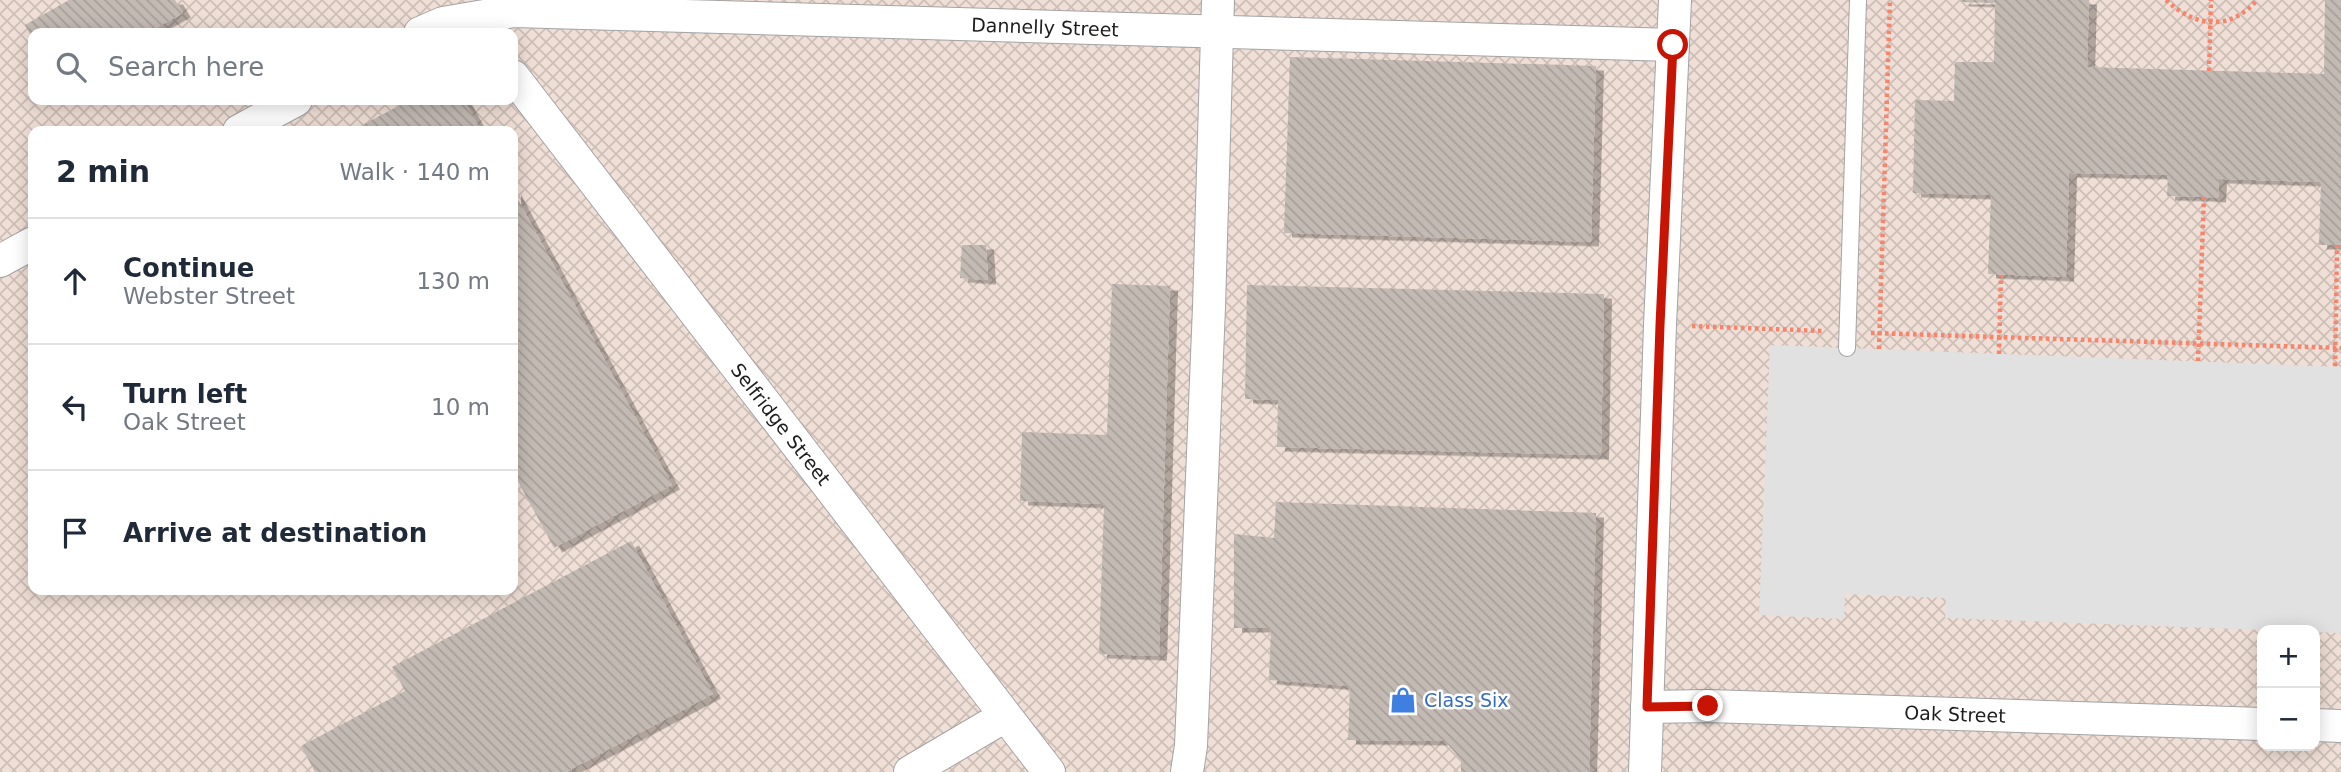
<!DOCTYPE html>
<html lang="en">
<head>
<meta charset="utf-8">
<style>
  :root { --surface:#fff; --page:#f2f2f3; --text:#1f2937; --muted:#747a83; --line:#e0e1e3 }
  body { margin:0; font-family:"DejaVu Sans",sans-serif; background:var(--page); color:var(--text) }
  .controls { position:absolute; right:21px; bottom:21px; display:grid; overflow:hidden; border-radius:14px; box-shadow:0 4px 18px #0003 }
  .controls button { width:63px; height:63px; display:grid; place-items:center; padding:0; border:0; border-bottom:2px solid var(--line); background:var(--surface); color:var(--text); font:35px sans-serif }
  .stop { position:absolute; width:21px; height:21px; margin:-16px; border:5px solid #c71404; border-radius:50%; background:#fff }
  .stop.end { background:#c71404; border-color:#fff; box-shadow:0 2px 7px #0008 }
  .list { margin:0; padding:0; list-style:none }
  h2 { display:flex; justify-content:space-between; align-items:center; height:91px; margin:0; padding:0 28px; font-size:30px }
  h2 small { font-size:23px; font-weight:400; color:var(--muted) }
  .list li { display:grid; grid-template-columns:46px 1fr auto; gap:21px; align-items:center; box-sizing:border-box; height:126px; padding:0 28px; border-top:2px solid var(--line) }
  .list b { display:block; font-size:26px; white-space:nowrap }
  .list p { margin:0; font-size:23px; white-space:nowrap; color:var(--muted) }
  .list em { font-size:23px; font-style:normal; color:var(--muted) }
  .icon { flex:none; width:38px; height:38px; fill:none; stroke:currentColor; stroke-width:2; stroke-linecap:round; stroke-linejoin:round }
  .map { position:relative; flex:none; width:2341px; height:772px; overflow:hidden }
  .search { position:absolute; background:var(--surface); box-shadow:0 4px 18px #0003; left:28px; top:28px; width:490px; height:77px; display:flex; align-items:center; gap:18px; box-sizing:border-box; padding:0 24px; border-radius:14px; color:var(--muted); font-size:26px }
  .panel { position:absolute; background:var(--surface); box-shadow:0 4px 18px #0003; left:28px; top:126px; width:490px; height:469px; border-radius:14px }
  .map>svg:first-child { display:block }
  .military { fill:url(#military-cross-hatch); fill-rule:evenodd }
  .parking { fill:#e1e1e1 }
  .building { fill:url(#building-back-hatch); filter:url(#shadow) }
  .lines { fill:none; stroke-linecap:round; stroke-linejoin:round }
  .service-casing { stroke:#a4a4a4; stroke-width:18 }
  .minor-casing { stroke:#a4a4a4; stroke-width:34 }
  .path { stroke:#f7856b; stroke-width:4.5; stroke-dasharray:3.5 3.5; stroke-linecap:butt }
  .service { stroke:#fff; stroke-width:16 }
  .minor { stroke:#fff; stroke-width:32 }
  .route { stroke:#c71404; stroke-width:9 }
  .labels { text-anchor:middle; stroke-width:5; stroke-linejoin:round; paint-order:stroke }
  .street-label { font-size:19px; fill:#1d1d1d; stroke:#fff }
  .shop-label { font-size:19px; fill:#366cbe; stroke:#fff; text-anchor:start }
</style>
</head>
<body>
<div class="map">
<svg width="2341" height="772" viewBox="0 0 2341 772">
  <defs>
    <pattern id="military-cross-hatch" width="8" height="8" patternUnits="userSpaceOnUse" patternTransform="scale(1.75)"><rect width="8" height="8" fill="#f0dfd6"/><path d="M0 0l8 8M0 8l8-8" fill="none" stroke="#cdbfb7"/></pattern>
    <pattern id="building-back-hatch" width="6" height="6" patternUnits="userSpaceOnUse" patternTransform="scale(1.75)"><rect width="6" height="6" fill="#c3bab3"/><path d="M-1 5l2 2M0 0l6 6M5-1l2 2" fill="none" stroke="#a79f9a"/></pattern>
    <filter id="shadow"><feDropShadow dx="8" dy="4.5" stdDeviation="0" flood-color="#0004"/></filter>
  </defs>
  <rect width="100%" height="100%" fill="#eeebe3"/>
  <!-- military -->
  <path class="military" d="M0,0H2341V772H0ZM33,33H513V100H33ZM33,131H513V590H33ZM2262,630H2315V746H2262Z"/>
  <!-- parking -->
  <path class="parking" d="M1770,345L2341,367V633L2315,632V630H2262L1945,618L1946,598L1845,594L1844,619L1759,615Z"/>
  <!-- building -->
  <g class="building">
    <path d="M69,0H175L183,13L147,33H33V40L25,25Z"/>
    <path d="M1961,0H2089L2087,67L2324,74L2325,0H2341V245H2319L2321,182L2219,179L2218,198L2204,197L2167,196L2168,175L2069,173L2066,277L1988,274L1991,195L1913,193L1915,100L1954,101L1955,62H1994L1995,3L1961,2Z"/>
    <path d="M1290,57L1596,66L1591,242L1284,233Z"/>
    <path d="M410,100H464L481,131H351Z"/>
    <path d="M513,190L672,485L554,548L513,472Z"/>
    <path d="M962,245H986L988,280L960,278Z"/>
    <path d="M1112,284L1170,286L1159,656L1099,654L1104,504L1020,501L1022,432L1107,435Z"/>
    <path d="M1247,285L1604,294L1601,455L1277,447L1278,400L1245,399Z"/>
    <path d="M1276,502L1596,513L1589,772H1461V760L1445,741L1348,740L1350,686L1269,680L1271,628H1234V534L1274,538Z"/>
    <path d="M631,541L713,694L566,772H315L301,746L405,691L392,667Z"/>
  </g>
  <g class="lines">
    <!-- service casing -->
    <g class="service-casing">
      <path id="service" d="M1847,348L1858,0"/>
    </g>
    <!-- minor casing -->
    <g class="minor-casing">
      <g id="minor">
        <path d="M420,33L443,23L514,11L1673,45"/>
        <path d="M513,76L1049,772"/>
        <path d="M239,131L296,100"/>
        <path d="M0,261L33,243"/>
        <path d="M1647,707L1708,706L2262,724"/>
        <path d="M2315,725L2341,726"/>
        <path d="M910,772L1005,716"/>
        <path d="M1187,772L1191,746L1209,307L1218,0"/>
        <path d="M1645,772L1660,325L1675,0"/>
      </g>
    </g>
    <!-- path -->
    <g class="path">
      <path d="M2166,0C2195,27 2229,32 2257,0"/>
      <path d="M2209,71L2211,0"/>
      <path d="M1692,326L1823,331"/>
      <path d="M1871,333L2341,348"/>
      <path d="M1879,349L1890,0"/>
      <path d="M1999,354L2001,275"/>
      <path d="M2198,361L2204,197"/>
      <path d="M2335,366L2337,245"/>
    </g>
    <!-- service -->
    <use href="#service" class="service"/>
    <!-- minor -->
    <use href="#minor" class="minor"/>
  </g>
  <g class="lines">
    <!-- route -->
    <path class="route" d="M1673,45L1660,325L1647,707L1708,706"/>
  </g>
  <!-- icons -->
  <defs>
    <g id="shop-bare" transform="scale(2.1)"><path d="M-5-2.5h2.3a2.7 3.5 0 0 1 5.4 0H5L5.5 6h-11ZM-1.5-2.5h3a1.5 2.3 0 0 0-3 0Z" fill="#3f7fe0" stroke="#fff" stroke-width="2.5" paint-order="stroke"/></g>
  </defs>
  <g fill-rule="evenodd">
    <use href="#shop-bare" x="1403" y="700"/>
  </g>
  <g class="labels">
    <!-- street labels -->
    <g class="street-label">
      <text transform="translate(1045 27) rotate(2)" y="7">Dannelly Street</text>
      <text transform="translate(781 424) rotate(52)" y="7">Selfridge Street</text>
      <text transform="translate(1955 714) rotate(2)" y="7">Oak Street</text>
    </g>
    <!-- shop labels -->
    <g class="shop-label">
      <text x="1424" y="707">Class Six</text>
    </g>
  </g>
</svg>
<div class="controls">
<button>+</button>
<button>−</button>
</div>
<div class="stop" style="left:1673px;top:45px"></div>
<div class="stop end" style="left:1708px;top:706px"></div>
<div class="search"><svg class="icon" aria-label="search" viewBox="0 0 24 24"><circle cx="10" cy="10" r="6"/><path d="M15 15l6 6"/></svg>Search here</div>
<section class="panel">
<h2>2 min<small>Walk · 140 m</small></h2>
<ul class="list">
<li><svg class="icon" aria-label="ahead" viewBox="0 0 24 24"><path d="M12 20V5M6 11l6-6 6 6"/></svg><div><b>Continue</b><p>Webster Street</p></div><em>130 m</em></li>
<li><svg class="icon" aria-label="left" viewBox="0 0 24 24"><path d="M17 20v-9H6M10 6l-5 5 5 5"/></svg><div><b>Turn left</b><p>Oak Street</p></div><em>10 m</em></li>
<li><svg class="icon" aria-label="arrive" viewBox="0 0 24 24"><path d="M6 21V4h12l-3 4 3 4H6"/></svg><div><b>Arrive at destination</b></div></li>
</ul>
</section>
</div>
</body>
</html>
